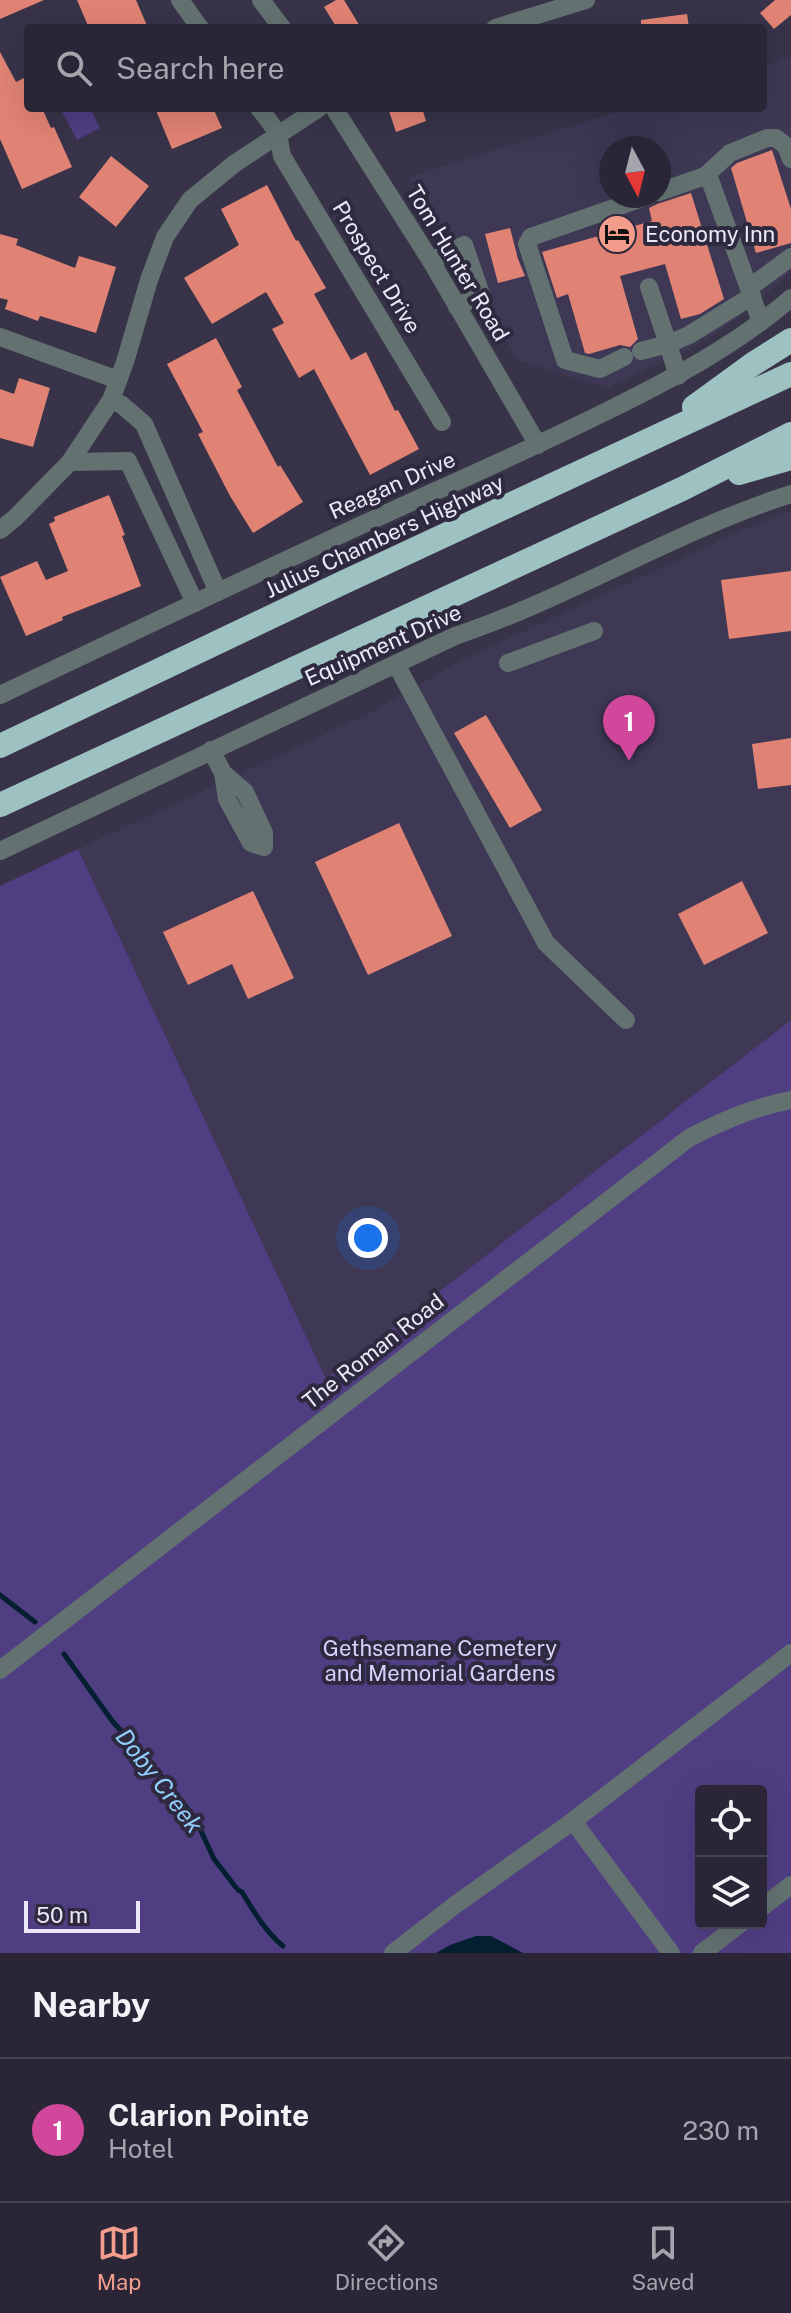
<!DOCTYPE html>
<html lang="en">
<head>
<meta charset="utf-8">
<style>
  :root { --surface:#2a2637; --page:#363242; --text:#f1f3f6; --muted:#a5a5ad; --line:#464352; --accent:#f49d8c }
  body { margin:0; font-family:"Public Sans",sans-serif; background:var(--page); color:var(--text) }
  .controls { position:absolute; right:24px; bottom:24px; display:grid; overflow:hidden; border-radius:8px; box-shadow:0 8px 32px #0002 }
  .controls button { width:72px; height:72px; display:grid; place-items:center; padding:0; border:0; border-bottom:2px solid var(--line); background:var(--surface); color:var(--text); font:40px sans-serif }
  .compass { position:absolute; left:599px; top:136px; width:72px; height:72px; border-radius:50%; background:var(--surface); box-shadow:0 8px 32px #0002; rotate:173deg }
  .scale { position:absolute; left:24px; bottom:20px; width:116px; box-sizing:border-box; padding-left:8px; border:4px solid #ebe9f7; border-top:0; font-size:22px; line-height:28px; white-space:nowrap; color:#ebe9f7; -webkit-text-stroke:6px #2e293e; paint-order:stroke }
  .you { position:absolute; left:368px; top:1238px; width:28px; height:28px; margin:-20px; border:6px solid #fff; border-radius:50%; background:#1a73e8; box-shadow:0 0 0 12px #1a73e833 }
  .badge { display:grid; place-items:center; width:52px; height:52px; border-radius:50%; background:var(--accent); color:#fff; font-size:26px; font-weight:700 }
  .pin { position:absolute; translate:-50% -66px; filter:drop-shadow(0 2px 4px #0008) }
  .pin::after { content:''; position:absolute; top:42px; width:28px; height:24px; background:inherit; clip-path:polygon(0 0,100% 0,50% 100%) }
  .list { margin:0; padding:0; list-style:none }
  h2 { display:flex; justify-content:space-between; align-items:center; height:104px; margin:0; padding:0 32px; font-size:34px }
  h2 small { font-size:26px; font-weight:400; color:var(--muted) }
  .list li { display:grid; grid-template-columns:52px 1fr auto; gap:24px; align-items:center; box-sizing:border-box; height:144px; padding:0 32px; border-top:2px solid var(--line) }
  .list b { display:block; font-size:30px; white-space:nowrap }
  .list p { margin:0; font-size:26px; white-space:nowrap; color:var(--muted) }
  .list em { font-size:26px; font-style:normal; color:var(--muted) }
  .icon { flex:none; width:44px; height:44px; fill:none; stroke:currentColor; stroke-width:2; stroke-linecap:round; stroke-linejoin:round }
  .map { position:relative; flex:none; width:791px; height:1953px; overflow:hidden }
  .search { position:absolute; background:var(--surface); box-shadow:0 8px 32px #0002; left:24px; right:24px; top:24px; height:88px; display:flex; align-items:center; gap:20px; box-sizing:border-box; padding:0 28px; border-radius:8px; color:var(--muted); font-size:30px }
  .sheet { height:248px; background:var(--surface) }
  nav { display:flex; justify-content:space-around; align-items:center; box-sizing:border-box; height:112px; border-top:2px solid var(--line); background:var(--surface); font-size:22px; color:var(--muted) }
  nav a { display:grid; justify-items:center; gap:4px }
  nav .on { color:var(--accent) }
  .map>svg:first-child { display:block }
  .built { fill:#3e3855; fill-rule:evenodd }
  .green { fill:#503e83; fill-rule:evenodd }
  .water { fill:#031f30 }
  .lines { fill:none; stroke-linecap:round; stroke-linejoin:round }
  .stream { stroke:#031f30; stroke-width:5 }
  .building { fill:#e18374 }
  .minor { stroke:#637271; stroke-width:18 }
  .highway { stroke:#9ec2c1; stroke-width:24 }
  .labels { text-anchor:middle; stroke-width:8; stroke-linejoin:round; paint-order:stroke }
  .poi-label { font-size:22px; fill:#ebe9f7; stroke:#2e293e; text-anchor:start }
  .street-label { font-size:22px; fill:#ebe9f7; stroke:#2e293e }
  .park-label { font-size:22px; fill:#d8d1fb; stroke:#2e293e }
  .water-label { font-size:24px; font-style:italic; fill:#91d0fc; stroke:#2e293e }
</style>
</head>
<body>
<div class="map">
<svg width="791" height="1953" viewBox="0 0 791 1953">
  <rect width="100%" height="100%" fill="#383349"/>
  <!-- built -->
  <g class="built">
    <path d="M791,57V272L734,321L688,350L607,388L518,360L409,177L629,108H763V66ZM611,148H659V196H611Z"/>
    <path d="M791,511V1020L326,1379L78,849L368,714L462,660L745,529Z"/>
  </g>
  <!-- green -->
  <g class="green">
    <path d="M60,108H90L100,128L77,140Z"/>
    <path d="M78,849L326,1379L791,1020V1953H0V886ZM701,1791H761V1923H701Z"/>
  </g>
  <!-- water -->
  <path class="water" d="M476,1936H491L523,1953H436L450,1945Z"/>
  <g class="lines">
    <!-- stream -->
    <g class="stream">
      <path d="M0,1595L35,1622"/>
      <path d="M64,1654L113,1722L124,1734L125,1738L164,1779L195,1818L214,1859L238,1890L242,1892C254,1912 265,1931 283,1946"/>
    </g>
  </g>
  <!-- building -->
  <g class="building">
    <path d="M0,0H44L0,19Z"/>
    <path d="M77,0H136L148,28H89Z"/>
    <path d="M336,0H344L361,28H337L324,7Z"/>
    <path d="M775,0H791V15L774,29L760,13Z"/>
    <path d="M687,14L689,28H641V20Z"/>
    <path d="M0,52L16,82L28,76V108H42L51,128L54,127L72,167L22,189L0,139Z"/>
    <path d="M155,108H213L222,128L172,149Z"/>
    <path d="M399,108H422L426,121L396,132L389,111Z"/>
    <path d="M772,150L791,209V243L756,253L731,168L737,163Z"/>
    <path d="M111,156L149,186L116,227L79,197Z"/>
    <path d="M267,185L296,241L298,240L326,288L314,294L351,360L366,352L395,411L398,410L419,449L370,475L314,369L299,378L272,329L284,323L266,292L212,324L184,278L239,245L221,209Z"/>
    <path d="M691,193L724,299L700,314L681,319L665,264L620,276L638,339L630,347L620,345L589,354L585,353L568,294L557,298L542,252L652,221L649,208L657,204Z"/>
    <path d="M510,228L518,259L525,276L498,283L485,234Z"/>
    <path d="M0,234L18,239L16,245L75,268L79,256L116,267L96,333L40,316L38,321L5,309L8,300L0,298Z"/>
    <path d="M216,338L242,387L237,390L278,467L280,465L303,502L253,533L230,496L198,434L203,432L167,364Z"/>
    <path d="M19,378L50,388L33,447L0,438V389L14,394Z"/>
    <path d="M109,495L125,535L122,536L141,586L62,617L63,620L26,636L0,577L37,561L46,580L68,571L49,524L55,521L54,517Z"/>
    <path d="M791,571V631L729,639L721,580Z"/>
    <path d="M486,715L542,810L510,828L454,733Z"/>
    <path d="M791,738V785L758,789L752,744Z"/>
    <path d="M399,823L452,936L368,975L315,862Z"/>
    <path d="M742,881L768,933L704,965L678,914Z"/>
    <path d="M253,891L294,978L248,999L232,964L188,985L163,932Z"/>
  </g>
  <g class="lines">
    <!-- minor -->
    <g class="minor">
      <path d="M180,0L200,28"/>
      <path d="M261,0L282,28"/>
      <path d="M495,28L586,0"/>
      <path d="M259,108L278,133L282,156L442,422"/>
      <path d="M334,108L431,261L538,445"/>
      <path d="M705,176L730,153L767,138H776L786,146L791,159"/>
      <path d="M659,192L705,176L710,180L761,322"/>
      <path d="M431,261L464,245L481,294L457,307"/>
      <path d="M649,287L668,344L689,335L752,296"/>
      <path d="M749,288L791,257"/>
      <path d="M0,337L118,380"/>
      <path d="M641,351L668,344L678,376"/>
      <path d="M624,357L600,369L565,360L527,244L531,237L648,196"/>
      <path d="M111,400L122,405L144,424L218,592"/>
      <path d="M128,461L195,603"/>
      <path d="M70,462L128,461"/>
      <path d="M0,530L15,518L70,462L111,400L125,362L149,280L165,237L190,200L234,164L319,108"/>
      <path d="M508,663L594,631"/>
      <path d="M396,664L546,943L626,1020"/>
      <path d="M0,695C139,629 278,563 418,499C481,471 544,442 605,412C672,379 735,346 791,298"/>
      <path d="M211,750L223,773L227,799L251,843L264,847V833L245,792L223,773"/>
      <path d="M0,851L455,636C571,597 675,531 791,494"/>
      <path d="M0,1670L689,1138C722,1121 754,1107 791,1100"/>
      <path d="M573,1821L671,1953"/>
      <path d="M761,1908L791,1885"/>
      <path d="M393,1953L455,1905L573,1821L791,1653"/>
      <path d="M702,1953L741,1923"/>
    </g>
    <!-- highway -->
    <g class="highway">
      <path d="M694,407L753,364L791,340"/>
      <path d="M739,473L791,458"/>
      <path d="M0,746L340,584L791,374"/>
      <path d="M0,805L682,489L791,434"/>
    </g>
  </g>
  <!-- icons -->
  <defs>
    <g id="hotel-disc" transform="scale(2)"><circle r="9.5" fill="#f49d8c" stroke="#2e293e"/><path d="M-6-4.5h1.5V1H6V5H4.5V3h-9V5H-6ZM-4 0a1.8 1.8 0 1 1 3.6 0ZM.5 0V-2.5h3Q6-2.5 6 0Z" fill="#111"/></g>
  </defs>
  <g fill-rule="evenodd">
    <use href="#hotel-disc" x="617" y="234"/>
  </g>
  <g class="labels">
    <!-- poi labels -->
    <g class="poi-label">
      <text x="645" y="242">Economy Inn</text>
    </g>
    <!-- street labels -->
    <g class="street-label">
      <text transform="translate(458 263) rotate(59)" y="8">Tom Hunter Road</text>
      <text transform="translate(377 267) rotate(59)" y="8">Prospect Drive</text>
      <text transform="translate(392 485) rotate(-24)" y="8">Reagan Drive</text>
      <text transform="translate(384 536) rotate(-25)" y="8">Julius Chambers Highway</text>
      <text transform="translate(383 645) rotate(-24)" y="8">Equipment Drive</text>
      <text transform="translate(373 1351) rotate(-38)" y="8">The Roman Road</text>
    </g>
    <!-- park labels -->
    <g class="park-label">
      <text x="440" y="1656">Gethsemane Cemetery<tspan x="440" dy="25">and Memorial Gardens</tspan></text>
    </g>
    <!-- water labels -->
    <g class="water-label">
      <text transform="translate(159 1781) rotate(52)" y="8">Doby Creek</text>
    </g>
  </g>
</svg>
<div class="controls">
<button><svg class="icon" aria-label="locate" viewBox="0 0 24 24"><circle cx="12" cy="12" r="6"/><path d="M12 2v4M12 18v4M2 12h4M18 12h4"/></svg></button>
<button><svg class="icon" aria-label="layers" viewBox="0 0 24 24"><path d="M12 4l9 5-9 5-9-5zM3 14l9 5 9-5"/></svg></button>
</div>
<svg class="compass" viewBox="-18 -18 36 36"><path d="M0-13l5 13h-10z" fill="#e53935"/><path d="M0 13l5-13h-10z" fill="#a5a5ad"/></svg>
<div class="scale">50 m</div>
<div class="you"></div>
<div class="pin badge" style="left:629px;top:761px;background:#d1479c">1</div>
<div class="search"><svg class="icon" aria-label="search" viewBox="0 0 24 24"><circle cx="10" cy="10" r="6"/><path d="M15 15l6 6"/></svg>Search here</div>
</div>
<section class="sheet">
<h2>Nearby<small></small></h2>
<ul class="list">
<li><span class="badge" style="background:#d1479c">1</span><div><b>Clarion Pointe</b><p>Hotel</p></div><em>230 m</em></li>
</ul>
</section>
<nav>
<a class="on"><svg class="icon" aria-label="map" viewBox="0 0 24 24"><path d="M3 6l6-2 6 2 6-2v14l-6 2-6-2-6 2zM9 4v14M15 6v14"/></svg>Map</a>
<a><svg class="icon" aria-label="directions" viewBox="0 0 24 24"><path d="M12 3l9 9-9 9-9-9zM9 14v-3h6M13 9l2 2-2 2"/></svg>Directions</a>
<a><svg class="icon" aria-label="saved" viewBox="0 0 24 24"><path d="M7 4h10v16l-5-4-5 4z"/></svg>Saved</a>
</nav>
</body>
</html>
